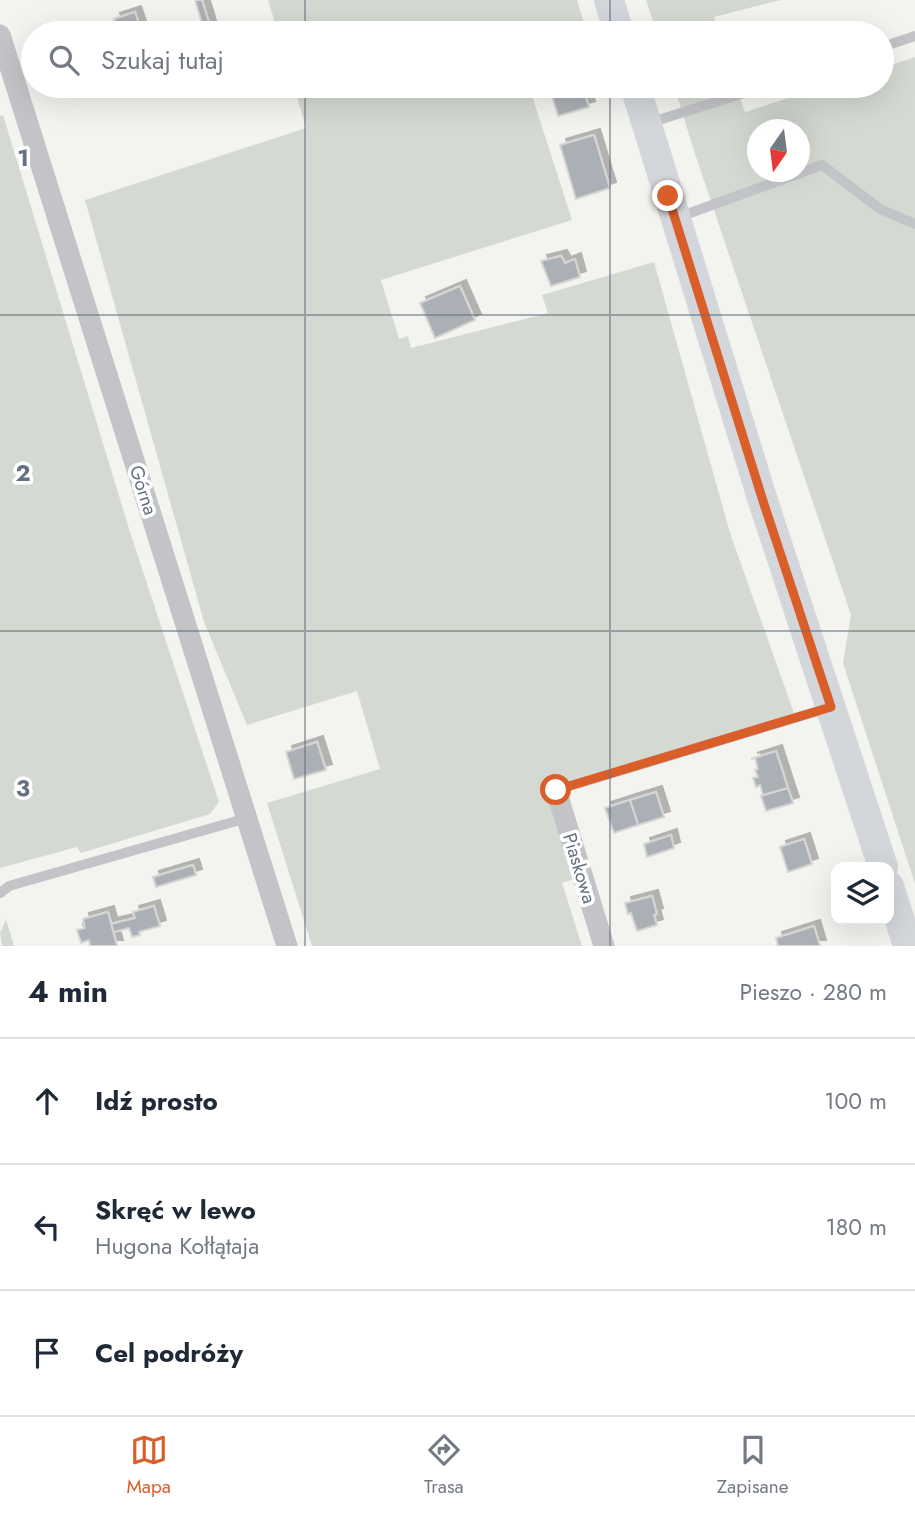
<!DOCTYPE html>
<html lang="pl">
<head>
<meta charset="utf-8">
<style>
  :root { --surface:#fff; --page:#f6f6f7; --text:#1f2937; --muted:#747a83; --line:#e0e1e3; --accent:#d95e2a }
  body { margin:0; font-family:Jost,sans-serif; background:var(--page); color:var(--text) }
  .controls { position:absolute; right:21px; bottom:21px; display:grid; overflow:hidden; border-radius:14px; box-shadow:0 7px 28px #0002 }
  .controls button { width:63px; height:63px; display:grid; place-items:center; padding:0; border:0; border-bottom:2px solid var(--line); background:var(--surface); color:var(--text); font:35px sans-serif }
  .compass { position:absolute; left:747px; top:119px; width:63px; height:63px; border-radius:50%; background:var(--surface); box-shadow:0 7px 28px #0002; rotate:194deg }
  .stop { position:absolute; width:21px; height:21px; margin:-16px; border:5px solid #d95e2a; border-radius:50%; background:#fff }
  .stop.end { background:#d95e2a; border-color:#fff; box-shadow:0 2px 7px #0008 }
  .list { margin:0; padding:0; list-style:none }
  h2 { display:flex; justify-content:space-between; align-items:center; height:91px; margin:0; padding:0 28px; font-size:30px }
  h2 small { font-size:23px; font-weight:400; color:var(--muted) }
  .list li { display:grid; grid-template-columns:46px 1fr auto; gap:21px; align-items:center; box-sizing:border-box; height:126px; padding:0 28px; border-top:2px solid var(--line) }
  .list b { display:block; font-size:26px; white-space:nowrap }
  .list p { margin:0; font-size:23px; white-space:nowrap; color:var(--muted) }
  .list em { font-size:23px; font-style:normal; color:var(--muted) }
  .icon { flex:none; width:38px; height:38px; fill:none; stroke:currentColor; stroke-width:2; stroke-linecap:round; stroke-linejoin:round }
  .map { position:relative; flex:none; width:915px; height:946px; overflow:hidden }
  .search { position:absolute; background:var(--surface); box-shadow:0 7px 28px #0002; left:21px; right:21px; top:21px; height:77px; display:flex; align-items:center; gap:18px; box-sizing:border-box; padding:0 24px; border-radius:38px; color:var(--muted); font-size:26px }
  .sheet { height:469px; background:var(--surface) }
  nav { display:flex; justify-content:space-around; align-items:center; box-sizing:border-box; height:98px; border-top:2px solid var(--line); background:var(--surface); font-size:19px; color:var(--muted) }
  nav a { display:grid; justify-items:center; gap:4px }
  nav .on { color:var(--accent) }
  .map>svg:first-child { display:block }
  .green { fill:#d4dad1; fill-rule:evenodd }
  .building { fill:#aab0b5; stroke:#d5d5d3; stroke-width:2; filter:url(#shadow) }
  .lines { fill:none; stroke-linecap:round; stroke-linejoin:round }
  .lane { stroke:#c2c4c8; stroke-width:10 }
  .street { stroke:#c2c4c8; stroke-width:21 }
  .secondary { stroke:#d3d7db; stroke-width:30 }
  .route { stroke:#d95e2a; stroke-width:9 }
  .grid { fill:none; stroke:#64717f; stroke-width:2; stroke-opacity:0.55 }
  .labels { text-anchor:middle; stroke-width:7; stroke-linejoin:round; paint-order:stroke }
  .street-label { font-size:19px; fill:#64717f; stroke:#fff }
  .grid-label { font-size:23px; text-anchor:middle; font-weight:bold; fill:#64717f; stroke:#fff; stroke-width:7; stroke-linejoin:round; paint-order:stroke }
</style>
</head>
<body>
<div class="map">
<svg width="915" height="946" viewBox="0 0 915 946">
  <defs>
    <filter id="shadow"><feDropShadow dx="6" dy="-6" stdDeviation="0" flood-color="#0004"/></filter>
  </defs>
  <rect width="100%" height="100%" fill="#f3f4f0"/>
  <!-- green -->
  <g class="green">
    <path d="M268,0H577L587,33H278Z"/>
    <path d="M646,0H781L714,17L718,33H657Z"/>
    <path d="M915,57V884L843,663L851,615L695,154L674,86H736L745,112L826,86H882V68ZM758,130H800V172H758Z"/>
    <path d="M294,86H529L572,220L381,280L399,339L408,336L411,348L548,313L542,295L654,262L730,533L794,713L545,788L574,879L562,883L582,946H312L267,803L380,769L357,691L247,725L204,622L85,200L306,128Z"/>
    <path d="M3,115L130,532L219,802L210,814L81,853L77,847L0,868V116Z"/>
    <path d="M6,919L14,946H2L0,933Z"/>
  </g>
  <!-- building -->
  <g class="building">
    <path d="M195,0H202L212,33H205Z"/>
    <path d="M135,12L142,33H119L114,19Z"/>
    <path d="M68,86H88L70,91Z"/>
    <path d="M549,86H582L589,107L558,116Z"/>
    <path d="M594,135L610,188L576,199L560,145Z"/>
    <path d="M561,256L565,263L575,259L580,277L551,286L541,261Z"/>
    <path d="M460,286L475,320L435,338L420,303Z"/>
    <path d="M317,742L326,770L294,779L286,752Z"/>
    <path d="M776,751L788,788L763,795L760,785L756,787L753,778L758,777L755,770L758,769L755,758L751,759Z"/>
    <path d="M788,788L793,803L766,811L761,796Z"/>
    <path d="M656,792L664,817L638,825L630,800Z"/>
    <path d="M630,800L638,825L614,833L605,808Z"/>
    <path d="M671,835L674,848L647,857L644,844Z"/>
    <path d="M804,839L812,864L788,872L780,847Z"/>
    <path d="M193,865L196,875L156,887L153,877Z"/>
    <path d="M652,896L657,914L654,915L657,925L637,931L631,913L628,914L625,903Z"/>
    <path d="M154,906L160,926L139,932L140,935L132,937L129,928L114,932L111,924L135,918L133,912Z"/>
    <path d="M108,912L117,946H90L89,940L81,943L77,930L85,928L83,919Z"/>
    <path d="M814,926L820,946H778L776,938Z"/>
  </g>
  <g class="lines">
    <!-- lane -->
    <g class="lane">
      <path d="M882,47L915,36"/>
      <path d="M649,123L766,86"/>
      <path d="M679,217L822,165L880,209L915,224"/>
      <path d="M556,790L828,708"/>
      <path d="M0,893L9,886L247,818"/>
    </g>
    <!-- street -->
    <g class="street">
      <path d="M0,35L287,946"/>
      <path d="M556,790L604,946"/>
    </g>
    <!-- secondary -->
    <g class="secondary">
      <path d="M609,0L619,33"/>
      <path d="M635,86L763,501L883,867"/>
      <path d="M889,886L908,946"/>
    </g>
  </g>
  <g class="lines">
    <!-- route -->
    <path class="route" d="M556,790L831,707L763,501L668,196"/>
  </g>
  <!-- grid -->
  <path class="grid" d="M305,0V33M610,0V33M305,86V946M610,86V946M0,315H915M0,631H915"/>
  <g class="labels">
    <!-- street labels -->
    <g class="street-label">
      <text transform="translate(144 490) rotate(72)" y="7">Górna</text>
      <text transform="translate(580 868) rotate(73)" y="7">Piaskowa</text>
    </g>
  </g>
  <g class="grid-label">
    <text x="23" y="166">1</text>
    <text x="23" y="481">2</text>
    <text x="23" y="796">3</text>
  </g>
</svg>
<div class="controls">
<button><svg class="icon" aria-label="layers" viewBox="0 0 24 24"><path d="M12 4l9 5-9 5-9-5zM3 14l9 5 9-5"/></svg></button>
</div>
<svg class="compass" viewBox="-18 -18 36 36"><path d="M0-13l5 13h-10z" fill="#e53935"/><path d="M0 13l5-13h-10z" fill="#747a83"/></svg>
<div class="stop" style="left:556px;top:790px"></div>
<div class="stop end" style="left:668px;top:196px"></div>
<div class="search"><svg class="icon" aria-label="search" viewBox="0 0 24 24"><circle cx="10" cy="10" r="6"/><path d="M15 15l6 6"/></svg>Szukaj tutaj</div>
</div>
<section class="sheet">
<h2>4 min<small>Pieszo · 280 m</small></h2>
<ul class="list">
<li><svg class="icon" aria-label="ahead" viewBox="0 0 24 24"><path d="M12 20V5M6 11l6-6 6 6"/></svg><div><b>Idź prosto</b></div><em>100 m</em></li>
<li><svg class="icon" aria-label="left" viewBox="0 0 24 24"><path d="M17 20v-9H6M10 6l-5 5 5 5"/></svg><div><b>Skręć w lewo</b><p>Hugona Kołłątaja</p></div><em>180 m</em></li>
<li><svg class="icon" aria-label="arrive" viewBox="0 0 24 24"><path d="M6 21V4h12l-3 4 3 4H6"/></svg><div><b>Cel podróży</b></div></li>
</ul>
</section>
<nav>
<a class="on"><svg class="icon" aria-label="map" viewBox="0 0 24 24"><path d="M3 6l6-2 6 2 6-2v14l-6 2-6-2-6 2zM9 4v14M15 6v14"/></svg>Mapa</a>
<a><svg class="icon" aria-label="directions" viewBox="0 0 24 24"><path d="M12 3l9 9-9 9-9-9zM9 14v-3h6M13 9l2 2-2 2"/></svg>Trasa</a>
<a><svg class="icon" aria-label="saved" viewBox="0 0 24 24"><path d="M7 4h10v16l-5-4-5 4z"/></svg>Zapisane</a>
</nav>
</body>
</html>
